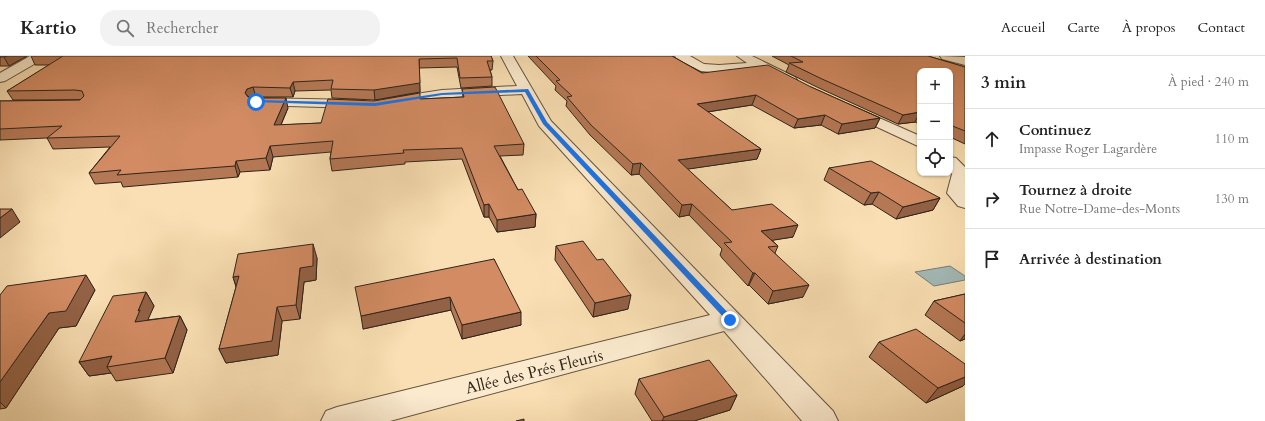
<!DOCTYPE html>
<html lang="fr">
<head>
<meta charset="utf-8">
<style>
  :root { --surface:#fff; --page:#f2f2f2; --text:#222; --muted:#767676; --line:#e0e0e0 }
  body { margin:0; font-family:Cardo,serif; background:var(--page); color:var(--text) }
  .controls { position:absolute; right:12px; top:12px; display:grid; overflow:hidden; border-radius:8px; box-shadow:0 1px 3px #0004 }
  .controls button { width:36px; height:36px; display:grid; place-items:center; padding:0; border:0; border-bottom:1px solid var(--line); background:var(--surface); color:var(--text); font:20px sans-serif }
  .stop { position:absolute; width:12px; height:12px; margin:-9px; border:3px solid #1a73e8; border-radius:50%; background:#fff }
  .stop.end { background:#1a73e8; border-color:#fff; box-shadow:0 1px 4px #0008 }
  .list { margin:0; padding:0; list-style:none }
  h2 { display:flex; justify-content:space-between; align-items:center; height:52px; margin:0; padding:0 16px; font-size:17px }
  h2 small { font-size:13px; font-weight:400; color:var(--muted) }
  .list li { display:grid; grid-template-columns:26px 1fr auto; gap:12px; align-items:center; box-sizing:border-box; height:60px; padding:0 16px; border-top:1px solid var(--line) }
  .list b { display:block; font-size:15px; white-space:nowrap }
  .list p { margin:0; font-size:13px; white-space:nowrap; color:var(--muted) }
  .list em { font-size:13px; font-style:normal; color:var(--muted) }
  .icon { flex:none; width:22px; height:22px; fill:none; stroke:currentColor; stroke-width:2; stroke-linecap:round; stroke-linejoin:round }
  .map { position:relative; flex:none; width:965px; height:365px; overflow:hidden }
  header { display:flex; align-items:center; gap:24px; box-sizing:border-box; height:56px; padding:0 20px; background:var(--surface); border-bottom:1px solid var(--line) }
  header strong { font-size:19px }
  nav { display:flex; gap:22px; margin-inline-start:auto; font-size:14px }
  .search { width:280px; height:36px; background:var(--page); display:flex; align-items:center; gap:10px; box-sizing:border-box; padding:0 14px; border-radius:16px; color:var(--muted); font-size:15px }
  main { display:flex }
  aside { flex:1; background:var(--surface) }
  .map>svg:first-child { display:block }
  .water { fill:#a3bab7; stroke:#757e79 }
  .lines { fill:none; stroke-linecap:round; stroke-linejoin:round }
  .minor-casing { stroke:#625441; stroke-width:2 }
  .minor { fill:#fbeace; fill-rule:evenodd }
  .wall { fill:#b57855; stroke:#2f251b }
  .shaded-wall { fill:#936145; stroke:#2f251b }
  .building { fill:#d28b63; stroke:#2f251b }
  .route { fill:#1a73e8 }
  .labels { text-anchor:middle; stroke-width:3; stroke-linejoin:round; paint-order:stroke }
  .near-street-label { font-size:16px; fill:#2f251b; stroke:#fbeace }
</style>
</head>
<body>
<header>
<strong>Kartio</strong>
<div class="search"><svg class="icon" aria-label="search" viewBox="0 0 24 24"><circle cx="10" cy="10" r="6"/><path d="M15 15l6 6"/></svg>Rechercher</div>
<nav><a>Accueil</a><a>Carte</a><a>À propos</a><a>Contact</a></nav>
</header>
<main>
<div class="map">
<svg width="965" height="365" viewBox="0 0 965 365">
  <rect width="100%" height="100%" fill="#f9dfb3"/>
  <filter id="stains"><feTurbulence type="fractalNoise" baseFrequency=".005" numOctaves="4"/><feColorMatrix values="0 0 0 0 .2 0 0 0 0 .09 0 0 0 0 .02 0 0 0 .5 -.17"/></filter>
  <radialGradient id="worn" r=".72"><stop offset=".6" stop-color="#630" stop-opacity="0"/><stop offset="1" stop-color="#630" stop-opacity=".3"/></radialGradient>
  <!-- water -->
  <path class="water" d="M950,210L965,220V224L934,230L915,216Z"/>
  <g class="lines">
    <!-- minor casing -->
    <g class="minor-casing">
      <g id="minor">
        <path d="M30,0H45L43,3L5,25L0,26V17Z"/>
        <path d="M501,0H513L551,65L833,355L838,365H802L724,275L390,365H321L326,355L337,351L710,259L539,70L522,38L442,42L390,50L385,49L383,46L385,43L390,42L442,34L517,30Z"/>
        <path d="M675,0H690L704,8L719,9L747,7L737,0H752L795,21L797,24L795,27H785L759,13L719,17L701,15L677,3Z"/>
        <path d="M940,0L965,1V9L942,3Z"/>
        <path d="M257,42L356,44L361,45L363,48L361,51L356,52L252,49L250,46L252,43Z"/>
        <path d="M852,50L920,80V91L847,57L845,54L847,51Z"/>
        <path d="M950,101L956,102L965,111V152L958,150L947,137L952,118L950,116Z"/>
      </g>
    </g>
    <!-- minor -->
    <use href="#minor" class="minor"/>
  </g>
  <!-- wall -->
  <g class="wall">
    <path d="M0,0H27L9,10H0Z"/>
    <path d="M31,0H491L493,5L492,14H490L492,21V30L461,32L457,11L419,12L420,36L375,44L332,42L331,34L295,35L293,41H252L288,52L281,69L321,67L374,45L421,43L463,41L462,33L524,88L523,99L500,100L518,134L536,158L535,171L497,176L489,161H484L462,103L405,106V108L332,115L330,103L331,96L273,101L270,114L240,116L238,121L123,131L121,126L95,128L89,117L110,91L53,93L47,82L0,84V45L80,44H13L7,35L49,9H35Z"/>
    <path d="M528,0H672L702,17L811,31L880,62L875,72L838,78L821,69L794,72L752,49L707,56L761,93L757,103L687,113L732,154L793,181L772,184L778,190L775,197L803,241L768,248L749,229L748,230L722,202L720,199L722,193L689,159L679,161L639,118L631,119L590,79L566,50L567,45L555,34L556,30Z"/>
    <path d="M772,0H928L965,11V88L950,81V15H920V68L915,66L898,68L819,32L786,16L789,9Z"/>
    <path d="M829,112L940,142L933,154L896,163L872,148L864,149L824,124Z"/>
    <path d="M556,190L597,204L628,253L593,261L555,204Z"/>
    <path d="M317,202L316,224L304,226L300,263L282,265L278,299L226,307L219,293L236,231L233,221Z"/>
    <path d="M494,203L521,269L462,283L451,254L363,273Z"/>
    <path d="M95,234L76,270L59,272L6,352L0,353V239Z"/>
    <path d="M146,236L154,250L147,264L180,260L187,274L173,317L116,325L111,317L89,320L79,306Z"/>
    <path d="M965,238V283L960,285L925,259L934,245Z"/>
    <path d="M879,286L963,330L926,347L869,301Z"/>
    <path d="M639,323L737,339L730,354L694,365H652L635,338Z"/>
  </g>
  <!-- shaded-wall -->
  <g class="shaded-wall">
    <path d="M7,0H27L9,10L4,1Z"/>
    <path d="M419,3L420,36L375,44L374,34Z"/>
    <path d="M293,26L295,35L293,41L290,32Z"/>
    <path d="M253,31L256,41L250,42L245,37L247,33Z"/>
    <path d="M756,39L752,49L694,58L697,48Z"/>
    <path d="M286,42L288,52L276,80L274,69Z"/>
    <path d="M920,56L915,66L898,68L903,59Z"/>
    <path d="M825,59L821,69L794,72L798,63Z"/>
    <path d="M880,62L875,72L838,78L842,68Z"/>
    <path d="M270,90L273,101L270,114L266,102Z"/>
    <path d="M761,93L757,103L675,115L678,104Z"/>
    <path d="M236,105L240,116L238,121L235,110Z"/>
    <path d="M641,107L639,118L631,119L633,108Z"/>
    <path d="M879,136L872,148L864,149L871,137Z"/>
    <path d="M940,142L933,154L896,163L903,151Z"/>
    <path d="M489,148V161H484V149Z"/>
    <path d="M692,148L689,159L679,161L682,149Z"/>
    <path d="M12,153L20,166L0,182V162Z"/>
    <path d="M536,158L535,171L497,176V164Z"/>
    <path d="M798,169L793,181L756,187L761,175Z"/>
    <path d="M313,188L317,202L316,224L304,226L300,263L296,249L300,212Z"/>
    <path d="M753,217H755L749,229L748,230Z"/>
    <path d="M86,219L95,234L76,270L59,272L6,352L0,346V326L49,257Z"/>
    <path d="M239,220L238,236L233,221Z"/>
    <path d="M809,229L803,241L768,248L773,235Z"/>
    <path d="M146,236L154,250L147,266H135L138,255Z"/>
    <path d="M631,239L628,253L593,261L595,247Z"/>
    <path d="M450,241L451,254L363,273L361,260Z"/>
    <path d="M277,251L282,265L278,299L226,307L219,293Z"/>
    <path d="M521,256V269L462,283V269Z"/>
    <path d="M180,260L187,274L173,317L165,302Z"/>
    <path d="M965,278V283L960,285Z"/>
    <path d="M112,300L107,311L111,317L89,320L79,306Z"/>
    <path d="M965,321V328L963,330L926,347L938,332Z"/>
    <path d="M737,339L730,354L694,365H662L664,361Z"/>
  </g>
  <!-- building -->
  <g class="building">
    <path d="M0,0H7L4,1H0Z"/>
    <path d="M63,0H491L493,5H487L492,21L460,22L457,2L419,3L420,27L374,34L331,33L333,24L293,26L290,32L253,31L247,33L245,37L248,41L253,42H286L274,69L321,67L328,43L374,45L420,37V43L464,41L462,33L495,31L524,88L494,90L518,134L522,133L536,158L497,164L489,148L484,149L462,92L403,94L404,97L330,103L333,85L270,90L266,102L236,105L235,110L117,119L121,114L89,117L120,80L47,82L62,70L0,73V45L80,44L84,40L82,35L75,34L7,35Z"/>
    <path d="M536,0H672L702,17L768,9L811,31L880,62L842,68L825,59L798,63L756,39L697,48L761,93L678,104L732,154L772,148L798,169L761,175L778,190L768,191L809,229L773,235L755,217H753L727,190L724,187L732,186L692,148L682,149L641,107L633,108L591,69L567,41L572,40L556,25L560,24Z"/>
    <path d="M791,0H928L965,11V75L950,69V15H920V56L903,59L822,23L789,7L803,6Z"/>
    <path d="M871,105L940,142L903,151L879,136L871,137L829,112Z"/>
    <path d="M0,153H12L0,162Z"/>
    <path d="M583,185L597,204L603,203L631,239L595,247L556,190Z"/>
    <path d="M313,188V210L300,212L296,249L277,251L272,285L219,293L239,220L233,221L238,198Z"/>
    <path d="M494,203L521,256L462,269L450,241L361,260L355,231Z"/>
    <path d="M86,219L66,255L49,257L0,326V239L7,230Z"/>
    <path d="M146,236L138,255L140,254L135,266L180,260L165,302L107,311L112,300L79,306L113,240Z"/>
    <path d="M965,238V267L934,245Z"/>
    <path d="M916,273L965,308V321L938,332L879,286Z"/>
    <path d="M709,304L737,339L664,361L639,323Z"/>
    <path d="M524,363V365H516Z"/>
  </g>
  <!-- route -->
  <path class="route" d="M528,33L547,66L733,262V266H728L543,68L525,36L442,39L375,50L254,46L256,44L375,47L442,37Z"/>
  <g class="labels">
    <!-- near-street labels -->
    <g class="near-street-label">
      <text transform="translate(534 315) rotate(-14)" y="6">Allée des Prés Fleuris</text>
    </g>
  </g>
  <rect width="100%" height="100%" filter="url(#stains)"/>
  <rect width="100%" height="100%" fill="url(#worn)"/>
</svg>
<div class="controls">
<button>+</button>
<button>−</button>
<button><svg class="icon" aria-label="locate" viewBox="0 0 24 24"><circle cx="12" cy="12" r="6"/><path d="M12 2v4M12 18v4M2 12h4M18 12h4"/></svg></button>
</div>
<div class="stop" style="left:256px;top:46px"></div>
<div class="stop end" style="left:730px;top:264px"></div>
</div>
<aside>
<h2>3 min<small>À pied · 240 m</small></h2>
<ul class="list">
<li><svg class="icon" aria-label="ahead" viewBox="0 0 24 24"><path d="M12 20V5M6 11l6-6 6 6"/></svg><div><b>Continuez</b><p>Impasse Roger Lagardère</p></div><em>110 m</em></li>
<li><svg class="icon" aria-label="right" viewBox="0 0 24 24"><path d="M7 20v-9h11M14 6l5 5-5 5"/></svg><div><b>Tournez à droite</b><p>Rue Notre-Dame-des-Monts</p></div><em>130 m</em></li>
<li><svg class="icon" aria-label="arrive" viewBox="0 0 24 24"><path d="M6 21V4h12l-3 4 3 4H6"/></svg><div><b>Arrivée à destination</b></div></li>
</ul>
</aside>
</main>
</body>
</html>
